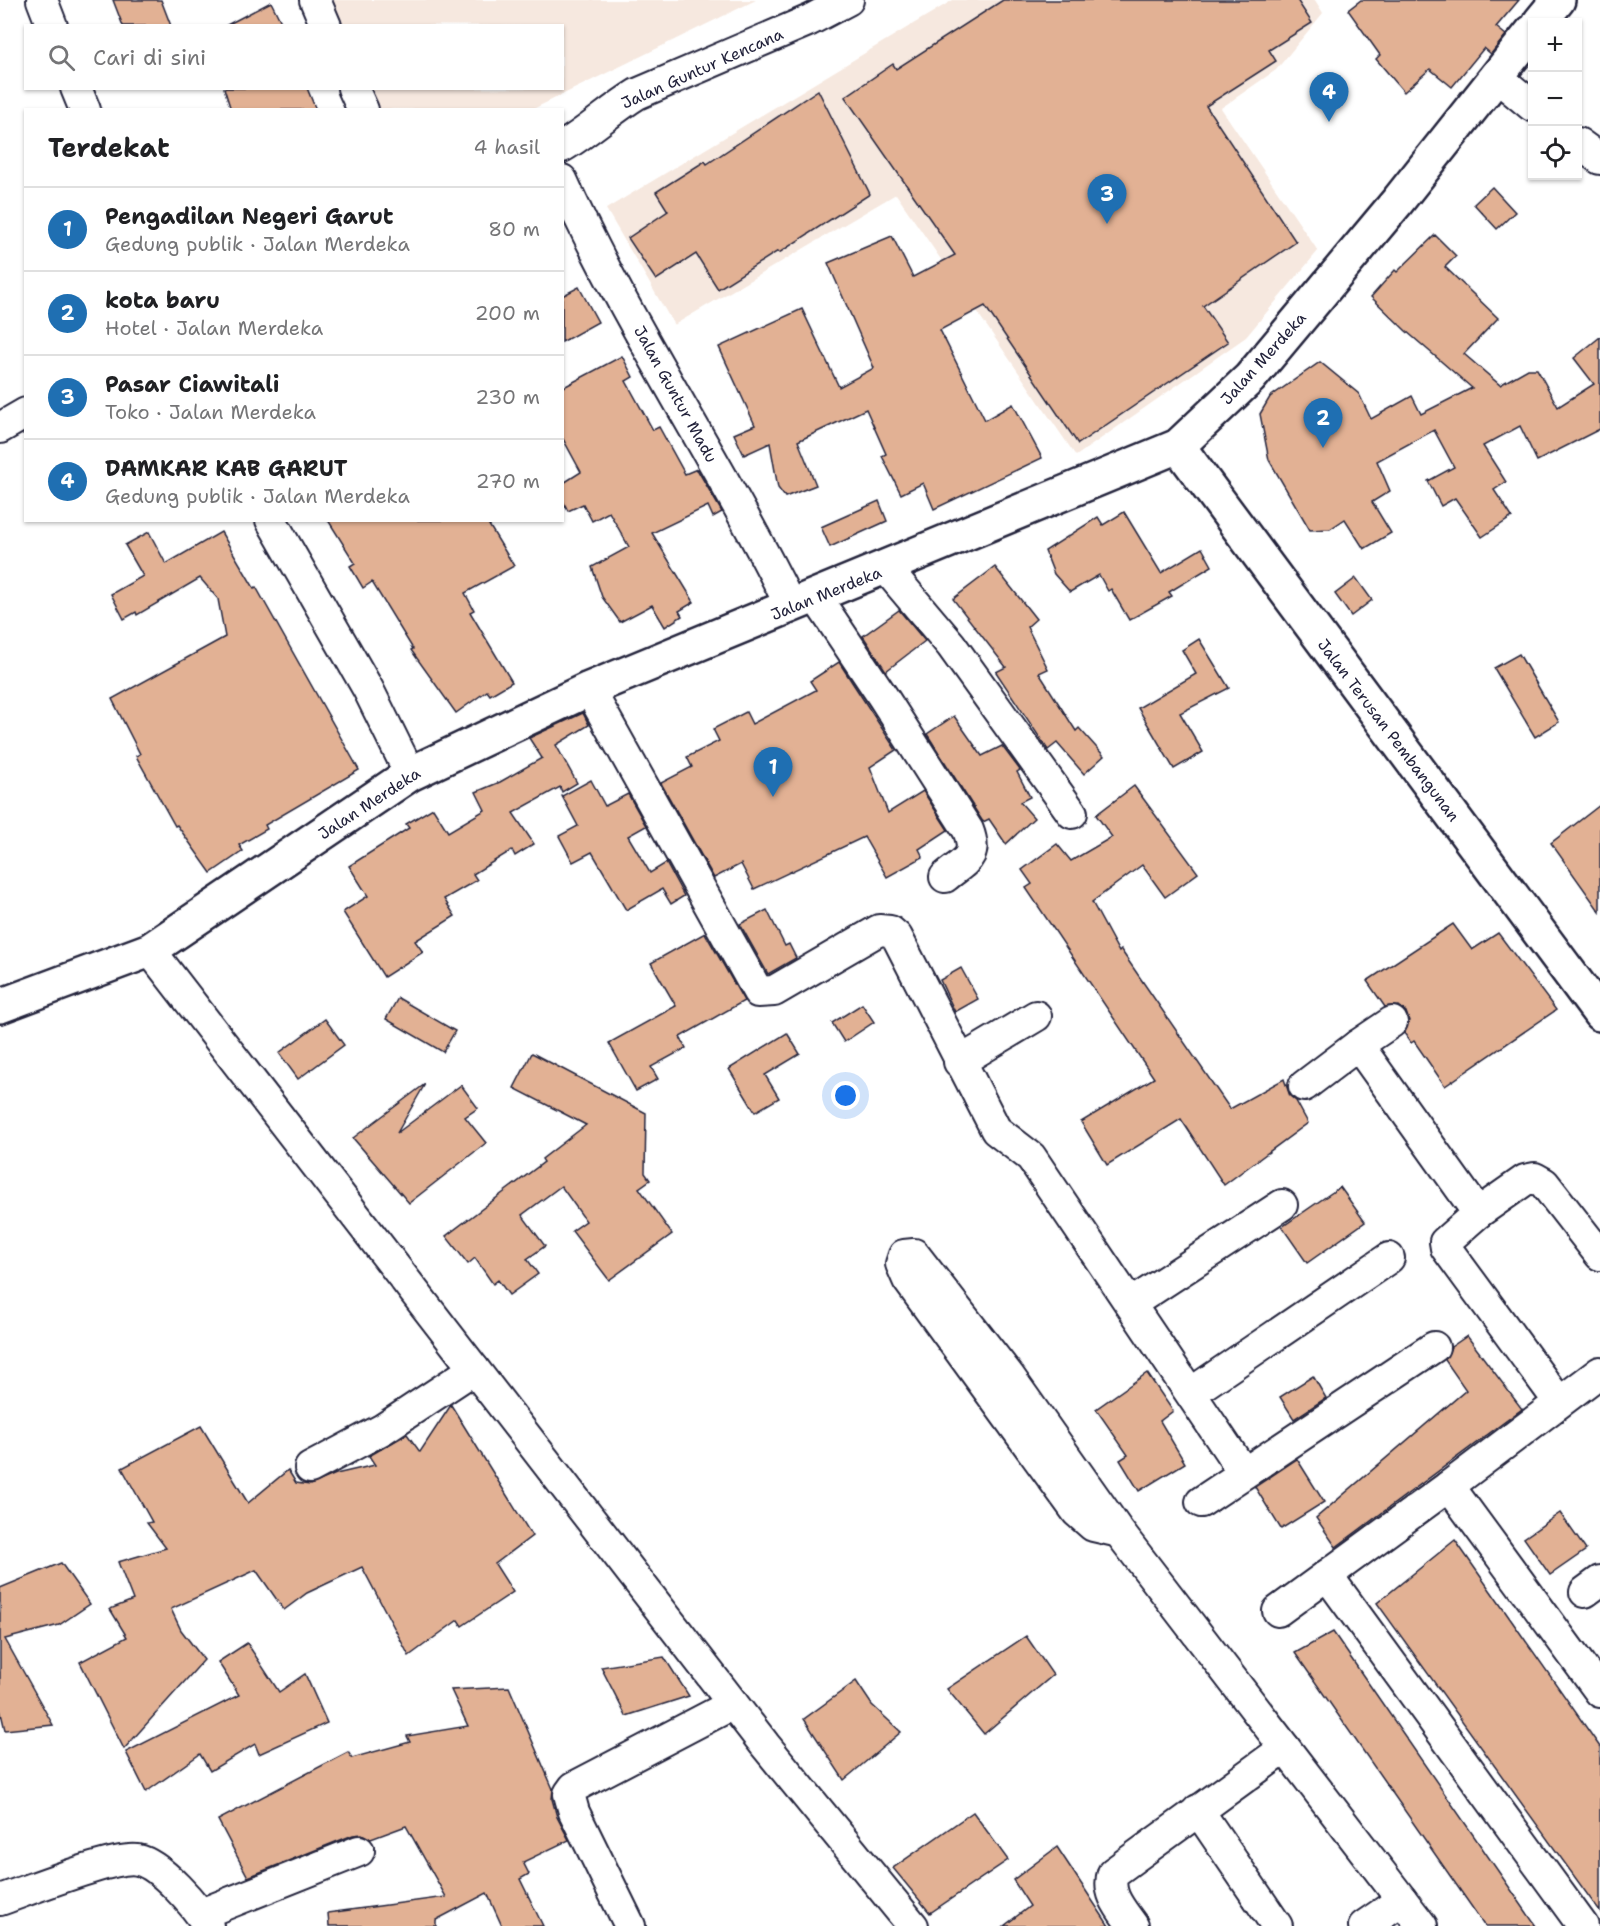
<!DOCTYPE html>
<html lang="id">
<head>
<meta charset="utf-8">
<style>
  :root { --surface:#fff; --page:#f2f2f2; --text:#202124; --muted:#757577; --line:#e0e0e0; --accent:#1f6fb2 }
  body { margin:0; font-family:"Shantell Sans",sans-serif; background:var(--page); color:var(--text) }
  .controls { position:absolute; right:18px; top:18px; display:grid; overflow:hidden; border-radius:0px; box-shadow:0 2px 4px #0004 }
  .controls button { width:54px; height:54px; display:grid; place-items:center; padding:0; border:0; border-bottom:2px solid var(--line); background:var(--surface); color:var(--text); font:30px sans-serif }
  .you { position:absolute; left:846px; top:1096px; width:21px; height:21px; margin:-15px; border:4px solid #fff; border-radius:50%; background:#1a73e8; box-shadow:0 0 0 9px #1a73e833 }
  .badge { display:grid; place-items:center; width:39px; height:39px; border-radius:50%; background:var(--accent); color:#fff; font-size:20px; font-weight:700 }
  .pin { position:absolute; translate:-50% -50px; filter:drop-shadow(0 2px 3px #0008) }
  .pin::after { content:''; position:absolute; top:32px; width:21px; height:18px; background:inherit; clip-path:polygon(0 0,100% 0,50% 100%) }
  .list { margin:0; padding:0; list-style:none }
  h2 { display:flex; justify-content:space-between; align-items:center; height:78px; margin:0; padding:0 24px; font-size:26px }
  h2 small { font-size:20px; font-weight:400; color:var(--muted) }
  .list li { display:grid; grid-template-columns:39px 1fr auto; gap:18px; align-items:center; box-sizing:border-box; height:84px; padding:0 24px; border-top:2px solid var(--line) }
  .list b { display:block; font-size:22px; white-space:nowrap }
  .list p { margin:0; font-size:20px; white-space:nowrap; color:var(--muted) }
  .list em { font-size:20px; font-style:normal; color:var(--muted) }
  .icon { flex:none; width:33px; height:33px; fill:none; stroke:currentColor; stroke-width:2; stroke-linecap:round; stroke-linejoin:round }
  .map { position:relative; flex:none; width:1600px; height:1926px; overflow:hidden }
  .search { position:absolute; background:var(--surface); box-shadow:0 2px 4px #0004; left:24px; top:24px; width:540px; height:66px; display:flex; align-items:center; gap:15px; box-sizing:border-box; padding:0 21px; border-radius:0px; color:var(--muted); font-size:22px }
  .panel { position:absolute; background:var(--surface); box-shadow:0 2px 4px #0004; left:24px; top:108px; width:540px; height:414px; border-radius:0px }
  .map>svg:first-child { display:block }
  .built { fill:#f6e8df }
  .building { fill:#e2b194; stroke:#22223b; stroke-width:1.5 }
  .lines { fill:none; stroke-linecap:round; stroke-linejoin:round }
  .street-casing { stroke:#22223b; stroke-width:34 }
  .secondary-casing { stroke:#22223b; stroke-width:38 }
  .street { stroke:#fff; stroke-width:30 }
  .secondary { stroke:#fff; stroke-width:33 }
  .labels { text-anchor:middle; stroke-width:4.5; stroke-linejoin:round; paint-order:stroke }
  .street-label { font-size:16px; fill:#22223b; stroke:#fff }
</style>
</head>
<body>
<div class="map">
<svg width="1600" height="1926" viewBox="0 0 1600 1926">
  <rect width="100%" height="100%" fill="#fff"/>
  <filter id="ink" filterUnits="userSpaceOnUse"><feTurbulence type="fractalNoise" baseFrequency=".0167" numOctaves="2"/><feDisplacementMap in="SourceGraphic" scale="12" xChannelSelector="R" yChannelSelector="G"/><feConvolveMatrix kernelMatrix="1 2 1 2 8 2 1 2 1" color-interpolation-filters="sRGB"/></filter>
  <g filter="url(#ink)">
    <!-- built -->
    <g class="built">
      <path d="M327,0H756L531,110L380,109L370,89L562,88V26L339,25Z"/>
      <path d="M953,0H1315L1323,13L1276,70L1221,108L1318,251L1246,337L1076,456L896,194L674,325L606,209Z"/>
    </g>
    <!-- building -->
    <g class="building">
      <path d="M113,0H161L171,26H123Z"/>
      <path d="M1003,0H1297L1312,23L1269,50L1276,61L1206,106L1296,242L1203,306L1228,342L1078,444L985,306L940,330L985,420L1013,404L1042,458L934,509L923,483L901,494L882,456L886,454L866,409L798,441L816,485L785,497L778,488L770,443L744,455L734,434L755,425L719,347L802,309L839,387L874,368L828,263L892,236L913,277L955,255L845,97L893,64L896,69Z"/>
      <path d="M1361,0H1519L1496,27L1506,35L1491,54L1484,48L1452,87L1430,69L1404,92L1376,59L1380,55L1348,10Z"/>
      <path d="M271,2L283,26H225Z"/>
      <path d="M224,88H307L316,110H231Z"/>
      <path d="M818,90L870,194L779,253L778,251L718,289L696,254L656,280L628,238L668,211L656,192L705,161L707,164Z"/>
      <path d="M1492,187L1515,212L1497,229L1474,204Z"/>
      <path d="M1435,235L1456,256L1445,267L1498,318L1464,354L1500,385L1528,369H1537L1558,407L1594,384L1574,358L1600,337V429L1537,461L1520,426L1483,446L1506,482L1494,490L1512,517L1482,537L1455,498L1441,506L1428,481L1454,467L1434,430L1377,461L1390,491L1372,502L1391,533L1364,549L1345,519L1330,529L1310,530L1269,460L1260,414L1270,397L1320,362L1359,394L1371,419L1412,396L1421,414L1472,388L1406,331L1371,297L1395,270L1397,272Z"/>
      <path d="M579,287L598,322L562,342V296Z"/>
      <path d="M622,356L633,377L626,381L653,430L659,427L685,474L697,469L722,512L713,517L708,506L652,533L694,602L679,611L682,616L665,627L652,605L620,622L602,597L592,567L629,547L609,512L592,521L583,504L568,511L562,499V484L581,472L562,437V388Z"/>
      <path d="M879,501L887,521L830,547L821,527Z"/>
      <path d="M1124,512L1161,573L1202,548L1212,566L1169,592L1172,596L1129,620L1111,589L1108,591L1099,575L1070,592L1054,574L1045,551L1098,517L1103,525Z"/>
      <path d="M328,520H486L514,566L465,593L474,610L470,612L512,682L490,695L487,691L456,713L411,650L413,649L372,582L363,588L350,566L355,563Z"/>
      <path d="M149,532L166,564L221,532L254,588L256,587L359,770L265,825L267,829L239,845L243,851L211,873L177,825L175,826L136,756L140,754L112,699L225,637L218,599L200,578L137,615L136,612L124,619L111,594L143,576L125,545Z"/>
      <path d="M995,567L1036,619L1027,627L1048,669L1039,673L1076,731L1079,728L1104,756L1084,774L1057,743L1048,750L996,672L1006,667L953,599Z"/>
      <path d="M1356,578L1372,600L1351,616L1335,594Z"/>
      <path d="M899,610L925,641L886,671L863,636Z"/>
      <path d="M1199,639L1229,688L1180,713L1203,752L1174,769L1138,708L1196,674L1182,650Z"/>
      <path d="M1519,654L1559,722L1535,737L1494,668Z"/>
      <path d="M839,662L896,750L870,767L888,813L923,791L948,830L919,849L923,857L887,877L864,837L754,889L741,864L714,878L661,783L692,767L687,757L719,741L713,729L746,712L752,724L816,690L810,681Z"/>
      <path d="M583,713L589,725L556,745L577,783L562,792L560,787L513,813L534,844L515,856L512,850L473,874L477,880L444,899L455,916L415,941L423,952L384,977L343,912L368,896L349,866L409,828L406,824L433,808L448,832L485,810L476,792L500,782L542,758L529,738Z"/>
      <path d="M954,716L982,756L1002,746L1020,770L1017,772L1030,797L1020,802L1034,818L1006,844L989,819L983,822L927,734Z"/>
      <path d="M591,780L605,806L628,794L646,826L628,836L650,873L666,863L684,896L671,904L662,889L626,910L592,852L573,862L559,836L578,826L562,796Z"/>
      <path d="M1134,786L1198,873L1165,897L1142,865L1092,902L1119,952L1121,950L1230,1109L1284,1079L1290,1096L1296,1101L1308,1123L1224,1185L1181,1119L1107,1165L1081,1122L1154,1078L1026,888L1032,884L1022,870L1057,844L1071,861L1112,837L1096,815Z"/>
      <path d="M1600,805V912L1551,843Z"/>
      <path d="M767,910L785,946L789,944L796,958L768,974L740,924Z"/>
      <path d="M1453,924L1472,950L1498,933L1556,1010L1445,1086L1414,1041L1411,1043L1404,1033L1409,1021L1406,1012L1399,1006L1385,1007L1367,981Z"/>
      <path d="M705,933L744,1001L680,1037L686,1048L651,1067L658,1079L636,1091L609,1043L676,1006L651,963Z"/>
      <path d="M961,968L978,999L955,1012L940,980Z"/>
      <path d="M398,998L455,1031L443,1052L386,1019Z"/>
      <path d="M862,1004L874,1022L844,1042L832,1023Z"/>
      <path d="M325,1019L344,1045L298,1079L279,1053Z"/>
      <path d="M787,1033L800,1054L765,1075L779,1098L755,1112L729,1069Z"/>
      <path d="M532,1053L646,1113L645,1173L650,1180L639,1188L672,1234L609,1280L572,1231L586,1221L561,1186L522,1215L545,1246L527,1259L538,1274L509,1295L498,1280L493,1284L475,1258L468,1264L446,1236L544,1162L542,1159L586,1125L514,1088Z"/>
      <path d="M425,1084L397,1133L461,1085L478,1108L465,1117L486,1143L409,1203L353,1138Z"/>
      <path d="M1340,1187L1365,1222L1307,1263L1282,1227Z"/>
      <path d="M1467,1336L1522,1409L1336,1547L1316,1518L1466,1390L1445,1360L1451,1347Z"/>
      <path d="M1147,1373L1173,1411L1160,1421L1185,1463L1139,1491L1120,1460L1128,1455L1096,1409Z"/>
      <path d="M1313,1376L1326,1398L1294,1419L1280,1397Z"/>
      <path d="M451,1405L532,1536L495,1564L513,1592L462,1626L458,1620L409,1656L362,1567L307,1593L284,1610L256,1570L171,1609L181,1630L204,1660L124,1749L80,1662L127,1637L110,1609L133,1600L118,1562L166,1548L147,1523L152,1522L122,1468L201,1426L248,1503L288,1470L296,1483L310,1485L336,1474L375,1465L369,1456L407,1434L420,1452Z"/>
      <path d="M1297,1459L1324,1502L1281,1529L1255,1487Z"/>
      <path d="M1560,1513L1586,1550L1550,1575L1524,1538Z"/>
      <path d="M1455,1540L1600,1747V1912L1377,1603Z"/>
      <path d="M61,1563L90,1604L59,1625L5,1639L53,1725L5,1730L0,1709V1588Z"/>
      <path d="M1333,1632L1536,1926H1485L1295,1653Z"/>
      <path d="M1026,1636L1053,1675L984,1734L947,1689Z"/>
      <path d="M247,1643L279,1692L305,1674L327,1723L259,1754L255,1744L210,1771L200,1754L146,1792L126,1752L239,1695L218,1662Z"/>
      <path d="M664,1657L689,1696L626,1716L601,1667Z"/>
      <path d="M856,1681L872,1705L901,1732L844,1780L804,1719Z"/>
      <path d="M509,1687L553,1789L552,1799L557,1817L569,1840L523,1862L529,1874L520,1879L543,1926H502L487,1893L436,1920V1926H329L328,1913L446,1897L406,1826L371,1839L362,1834L353,1835L248,1877L218,1820L348,1752L352,1758L410,1742L407,1736L468,1726L451,1690Z"/>
      <path d="M973,1812L1008,1860L930,1913L893,1868Z"/>
      <path d="M1057,1847L1109,1926H1004L1030,1906L1013,1880Z"/>
    </g>
    <g class="lines">
      <!-- street casing -->
      <g class="street-casing">
        <g id="street">
          <path d="M42,0L52,26"/>
          <path d="M315,0L326,26"/>
          <path d="M1497,77L1532,106"/>
          <path d="M76,88L85,110"/>
          <path d="M353,88L363,110"/>
          <path d="M1578,143L1600,159"/>
          <path d="M562,147C589,131 611,110 637,94L810,20L848,0"/>
          <path d="M562,180C628,327 720,462 791,607"/>
          <path d="M0,428L26,413"/>
          <path d="M271,520L368,689L410,774"/>
          <path d="M886,568L951,645L1072,813"/>
          <path d="M816,597L883,697L968,830C979,858 964,861 945,877"/>
          <path d="M589,689L758,992L774,991L879,930L890,931L897,937L996,1130L1031,1157L1244,1473"/>
          <path d="M150,950L765,1745L913,1926"/>
          <path d="M1358,1045L1392,1022"/>
          <path d="M959,1062L1036,1016"/>
          <path d="M1304,1086L1358,1045L1478,1213"/>
          <path d="M1132,1303L1282,1205"/>
          <path d="M1600,1372L1449,1486L1600,1692"/>
          <path d="M1191,1393L1389,1258"/>
          <path d="M1559,1402L1446,1248L1445,1242L1478,1213L1525,1180L1535,1178L1544,1183L1600,1255"/>
          <path d="M310,1468L383,1429L474,1369"/>
          <path d="M1201,1502L1434,1347"/>
          <path d="M1119,1532L1093,1526L1077,1512L908,1280L901,1264L904,1255L914,1254L1009,1376L1119,1532L1422,1926"/>
          <path d="M1327,1575L1583,1926"/>
          <path d="M1585,1592L1600,1581"/>
          <path d="M1278,1611L1449,1486"/>
          <path d="M1198,1810L1277,1926"/>
          <path d="M0,1900C26,1891 116,1855 138,1860C160,1864 197,1907 208,1926"/>
          <path d="M201,1914L359,1851"/>
          <path d="M630,1926L574,1812L569,1794L574,1787L733,1704"/>
          <path d="M1133,1926C1122,1910 1106,1894 1113,1873L1285,1748"/>
          <path d="M1364,1926L1402,1900"/>
        </g>
      </g>
      <!-- secondary casing -->
      <g class="secondary-casing">
        <g id="secondary">
          <path d="M1540,22L1558,0"/>
          <path d="M1178,446L1600,1014"/>
          <path d="M0,1006L150,950L410,774L589,689L1178,446L1250,378L1397,202L1532,32"/>
        </g>
      </g>
      <!-- street -->
      <use href="#street" class="street"/>
      <!-- secondary -->
      <use href="#secondary" class="secondary"/>
    </g>
  </g>
  <g class="labels">
    <!-- street labels -->
    <g class="street-label">
      <text transform="translate(702 68) rotate(-24)" y="6">Jalan Guntur Kencana</text>
      <text transform="translate(1263 358) rotate(-48)" y="6">Jalan Merdeka</text>
      <text transform="translate(676 394) rotate(61)" y="6">Jalan Guntur Madu</text>
      <text transform="translate(826 593) rotate(-22)" y="6">Jalan Merdeka</text>
      <text transform="translate(1389 730) rotate(53)" y="6">Jalan Terusan Pembangunan</text>
      <text transform="translate(369 803) rotate(-33)" y="6">Jalan Merdeka</text>
    </g>
  </g>
</svg>
<div class="controls">
<button>+</button>
<button>−</button>
<button><svg class="icon" aria-label="locate" viewBox="0 0 24 24"><circle cx="12" cy="12" r="6"/><path d="M12 2v4M12 18v4M2 12h4M18 12h4"/></svg></button>
</div>
<div class="you"></div>
<div class="pin badge" style="left:773px;top:797px">1</div>
<div class="pin badge" style="left:1323px;top:448px">2</div>
<div class="pin badge" style="left:1107px;top:224px">3</div>
<div class="pin badge" style="left:1329px;top:122px">4</div>
<div class="search"><svg class="icon" aria-label="search" viewBox="0 0 24 24"><circle cx="10" cy="10" r="6"/><path d="M15 15l6 6"/></svg>Cari di sini</div>
<section class="panel">
<h2>Terdekat<small>4 hasil</small></h2>
<ul class="list">
<li><span class="badge">1</span><div><b>Pengadilan Negeri Garut</b><p>Gedung publik · Jalan Merdeka</p></div><em>80 m</em></li>
<li><span class="badge">2</span><div><b>kota baru</b><p>Hotel · Jalan Merdeka</p></div><em>200 m</em></li>
<li><span class="badge">3</span><div><b>Pasar Ciawitali</b><p>Toko · Jalan Merdeka</p></div><em>230 m</em></li>
<li><span class="badge">4</span><div><b>DAMKAR KAB GARUT</b><p>Gedung publik · Jalan Merdeka</p></div><em>270 m</em></li>
</ul>
</section>
</div>
</body>
</html>
